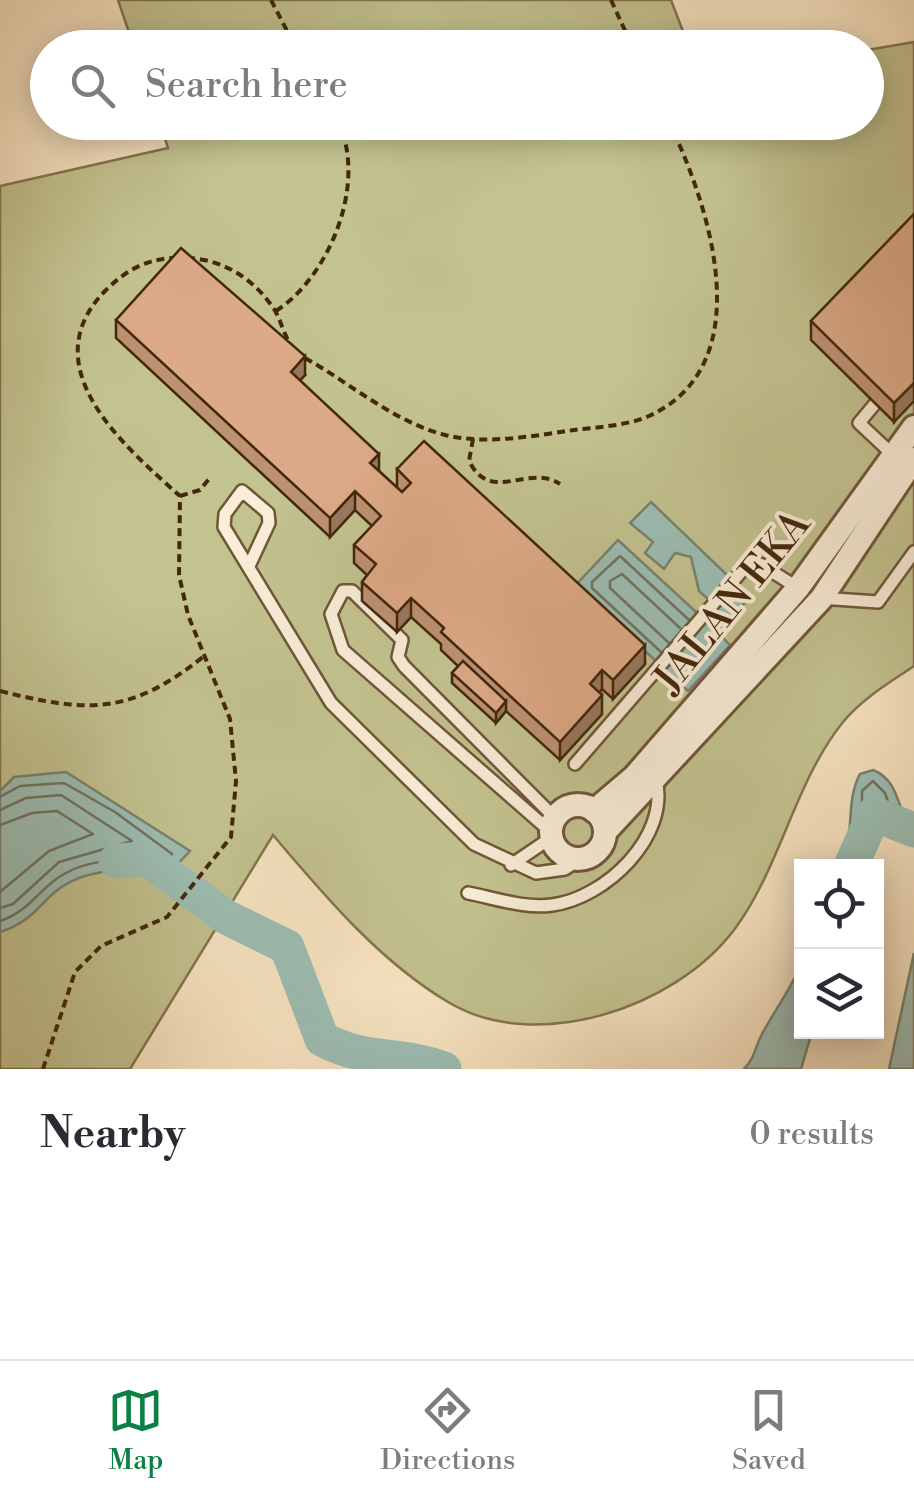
<!DOCTYPE html>
<html lang="en">
<head>
<meta charset="utf-8">
<style>
  :root { --surface:#fff; --page:#f2f2f3; --text:#2b2b33; --muted:#7c7c81; --line:#e1e1e2; --accent:#0b8043 }
  body { margin:0; font-family:"Libre Bodoni",serif; background:var(--page); color:var(--text) }
  .controls { position:absolute; right:30px; bottom:30px; display:grid; overflow:hidden; border-radius:0px; box-shadow:0 5px 25px #0003 }
  .controls button { width:90px; height:90px; display:grid; place-items:center; padding:0; border:0; border-bottom:2px solid var(--line); background:var(--surface); color:var(--text); font:50px sans-serif }
  .list { margin:0; padding:0; list-style:none }
  h2 { display:flex; justify-content:space-between; align-items:center; height:130px; margin:0; padding:0 40px; font-size:42px }
  h2 small { font-size:32px; font-weight:400; color:var(--muted) }
  .icon { flex:none; width:55px; height:55px; fill:none; stroke:currentColor; stroke-width:2; stroke-linecap:round; stroke-linejoin:round }
  .map { position:relative; flex:none; width:914px; height:1069px; overflow:hidden }
  .search { position:absolute; background:var(--surface); box-shadow:0 5px 25px #0003; left:30px; right:30px; top:30px; height:110px; display:flex; align-items:center; gap:25px; box-sizing:border-box; padding:0 35px; border-radius:55px; color:var(--muted); font-size:38px }
  .sheet { height:290px; background:var(--surface) }
  nav { display:flex; justify-content:space-around; align-items:center; box-sizing:border-box; height:140px; border-top:2px solid var(--line); background:var(--surface); font-size:28px; color:var(--muted) }
  nav a { display:grid; justify-items:center; gap:5px }
  nav .on { color:var(--accent) }
  .map>svg:first-child { display:block }
  .green { fill:#c3c390; stroke:#83754e; stroke-width:2.5 }
  .water { fill:#9dbfb5; stroke:#798271; stroke-width:2.5 }
  .lines { fill:none; stroke-linecap:round; stroke-linejoin:round }
  .shore { stroke:#707360; stroke-width:2.5 }
  .river { stroke:#9dbfb5; stroke-width:35 }
  .service-casing { stroke:#705639; stroke-width:16 }
  .minor-casing { stroke:#705639; stroke-width:28 }
  .path { stroke:#43270b; stroke-width:4; stroke-dasharray:8 5; stroke-linecap:butt }
  .service { stroke:#faeed8; stroke-width:11 }
  .minor { stroke:#faeed8; stroke-width:22 }
  .wall { fill:#bd9273; stroke:#43270b; stroke-width:2.5 }
  .shaded-wall { fill:#9a775e; stroke:#43270b; stroke-width:2.5 }
  .building { fill:#dcaa86; stroke:#43270b; stroke-width:2.5 }
  .labels { text-anchor:middle; stroke-width:8; stroke-linejoin:round; paint-order:stroke }
  .street-label { font-size:40px; fill:#43270b; stroke:#faeed8 }
</style>
</head>
<body>
<div class="map">
<svg width="914" height="1069" viewBox="0 0 914 1069">
  <rect width="100%" height="100%" fill="#f8e5c3"/>
  <filter id="stains"><feTurbulence type="fractalNoise" baseFrequency=".002" numOctaves="4"/><feColorMatrix values="0 0 0 0 .2 0 0 0 0 .09 0 0 0 0 .02 0 0 0 .5 -.17"/></filter>
  <radialGradient id="worn" r=".72"><stop offset=".6" stop-color="#630" stop-opacity="0"/><stop offset="1" stop-color="#630" stop-opacity=".3"/></radialGradient>
  <!-- green -->
  <g class="green">
    <path d="M118,0H671L689,47H134Z"/>
    <path d="M914,42V666C889,683 863,698 843,722C794,783 781,867 734,930C675,1008 536,1055 448,1002C379,961 324,895 273,835L130,1069H0V186L168,148L160,123L866,122L867,50Z"/>
  </g>
  <!-- water -->
  <g class="water">
    <path d="M651,502L750,597L718,633L730,645L688,691L575,586L618,540L709,624L717,607L699,591L691,557L675,553L664,569L645,553L653,542L630,523Z"/>
    <path d="M873,770C891,777 896,793 902,811L894,832L877,835L862,866H842C855,837 845,801 860,774Z"/>
    <path d="M66,772L190,851L173,869C141,869 100,867 70,882C42,896 38,920 0,932V791L14,777Z"/>
    <path d="M914,953V1069H889Z"/>
    <path d="M801,965L802,1032H812L801,1069H744C755,1058 755,1047 762,1034C775,1010 790,990 801,965Z"/>
  </g>
  <g class="lines">
    <!-- shore -->
    <g class="shore">
      <path d="M669,643L610,588V581L622,574L681,629"/>
      <path d="M661,652L592,588V582L620,556L689,620"/>
      <path d="M873,781L885,793L891,811L886,823L866,829L862,825V791Z"/>
      <path d="M0,797L20,786L64,783L115,812L172,854L167,859C137,859 92,857 64,874C39,888 29,912 0,921"/>
      <path d="M0,810L26,798L61,795L132,841L59,862L13,904L0,908"/>
      <path d="M0,825L32,813L57,811L93,834L49,851L0,892"/>
    </g>
    <!-- river -->
    <g class="river">
      <path d="M116,861L147,859L226,917L287,947L322,1039C367,1063 398,1052 444,1069"/>
      <path d="M851,866L874,814L914,830"/>
    </g>
    <!-- service casing -->
    <g class="service-casing">
      <g id="service">
        <path d="M883,394L859,423L891,453"/>
        <path d="M249,566L269,523L268,513L242,491L225,514L224,527L331,703L474,844L536,873L565,869L580,859"/>
        <path d="M820,598L878,602L914,552"/>
        <path d="M575,764L747,565L760,564L798,588"/>
        <path d="M551,832L343,650L331,614L343,591H352L402,640L398,657L404,666L555,818"/>
        <path d="M511,865L552,837"/>
        <path d="M468,893C494,898 526,909 552,905C606,898 670,836 656,780"/>
      </g>
    </g>
    <!-- minor casing -->
    <g class="minor-casing">
      <g id="minor">
        <circle cx="578" cy="832" r="27"/>
        <path d="M594,811L634,777L798,588L914,427"/>
        <path d="M605,832L821,599L914,459"/>
      </g>
    </g>
    <!-- path -->
    <g class="path">
      <path d="M271,0L296,48"/>
      <path d="M611,0L633,48"/>
      <path d="M187,258C223,259 254,279 274,309C281,320 283,333 291,345"/>
      <path d="M276,311C329,277 368,183 338,122"/>
      <path d="M305,358C350,383 394,422 445,435C485,445 533,436 574,430C598,427 626,426 649,416C762,364 709,205 669,122"/>
      <path d="M473,439L469,461C491,505 528,463 560,484"/>
      <path d="M180,496L200,490L209,479"/>
      <path d="M0,691C88,713 130,715 203,657"/>
      <path d="M43,1069L75,972L101,946L167,917L231,837L236,781L230,719L188,615L179,575L180,496C125,447 31,367 105,291C125,271 144,260 172,258"/>
    </g>
    <!-- service -->
    <use href="#service" class="service"/>
    <!-- minor -->
    <use href="#minor" class="minor"/>
  </g>
  <!-- wall -->
  <g class="wall">
    <path d="M914,214L894,422L811,340V321Z"/>
    <path d="M116,320L305,375L300,380L379,471L397,488V469L645,664L613,699L602,689L599,693L602,714L560,760L506,711L496,723L452,683V673L458,666L441,650V644L411,617L397,632L362,601V582L367,575L354,563V545L372,526L355,510L330,537L116,338Z"/>
  </g>
  <!-- shaded-wall -->
  <g class="shaded-wall">
    <path d="M305,356V375L291,390V372Z"/>
    <path d="M914,383V401L894,422V403Z"/>
    <path d="M379,454V472L370,463Z"/>
    <path d="M355,491V510L330,537V518Z"/>
    <path d="M411,598V617L397,632V613Z"/>
    <path d="M645,645V664L613,699V680Z"/>
    <path d="M602,670V689L590,703V684Z"/>
    <path d="M602,695V714L560,760V742Z"/>
    <path d="M506,701V711L496,723V713Z"/>
  </g>
  <!-- building -->
  <g class="building">
    <path d="M914,214V383L894,403L811,321Z"/>
    <path d="M181,248L305,356L291,372L379,454L370,463L402,492L411,483L397,469L424,441L645,645L613,680L602,670L590,684L602,695L560,742L441,632L444,628L411,598L397,613L362,582L376,564L354,545L381,516L355,491L330,518L116,320Z"/>
    <path d="M463,661L506,701L496,713L452,673Z"/>
  </g>
  <g class="labels">
    <!-- street labels -->
    <g class="street-label">
      <text transform="translate(731 601) rotate(-51)" y="14">JALAN EKA</text>
    </g>
  </g>
  <rect width="100%" height="100%" filter="url(#stains)"/>
  <rect width="100%" height="100%" fill="url(#worn)"/>
</svg>
<div class="controls">
<button><svg class="icon" aria-label="locate" viewBox="0 0 24 24"><circle cx="12" cy="12" r="6"/><path d="M12 2v4M12 18v4M2 12h4M18 12h4"/></svg></button>
<button><svg class="icon" aria-label="layers" viewBox="0 0 24 24"><path d="M12 4l9 5-9 5-9-5zM3 14l9 5 9-5"/></svg></button>
</div>
<div class="search"><svg class="icon" aria-label="search" viewBox="0 0 24 24"><circle cx="10" cy="10" r="6"/><path d="M15 15l6 6"/></svg>Search here</div>
</div>
<section class="sheet">
<h2>Nearby<small>0 results</small></h2>
<ul class="list">
</ul>
</section>
<nav>
<a class="on"><svg class="icon" aria-label="map" viewBox="0 0 24 24"><path d="M3 6l6-2 6 2 6-2v14l-6 2-6-2-6 2zM9 4v14M15 6v14"/></svg>Map</a>
<a><svg class="icon" aria-label="directions" viewBox="0 0 24 24"><path d="M12 3l9 9-9 9-9-9zM9 14v-3h6M13 9l2 2-2 2"/></svg>Directions</a>
<a><svg class="icon" aria-label="saved" viewBox="0 0 24 24"><path d="M7 4h10v16l-5-4-5 4z"/></svg>Saved</a>
</nav>
</body>
</html>
